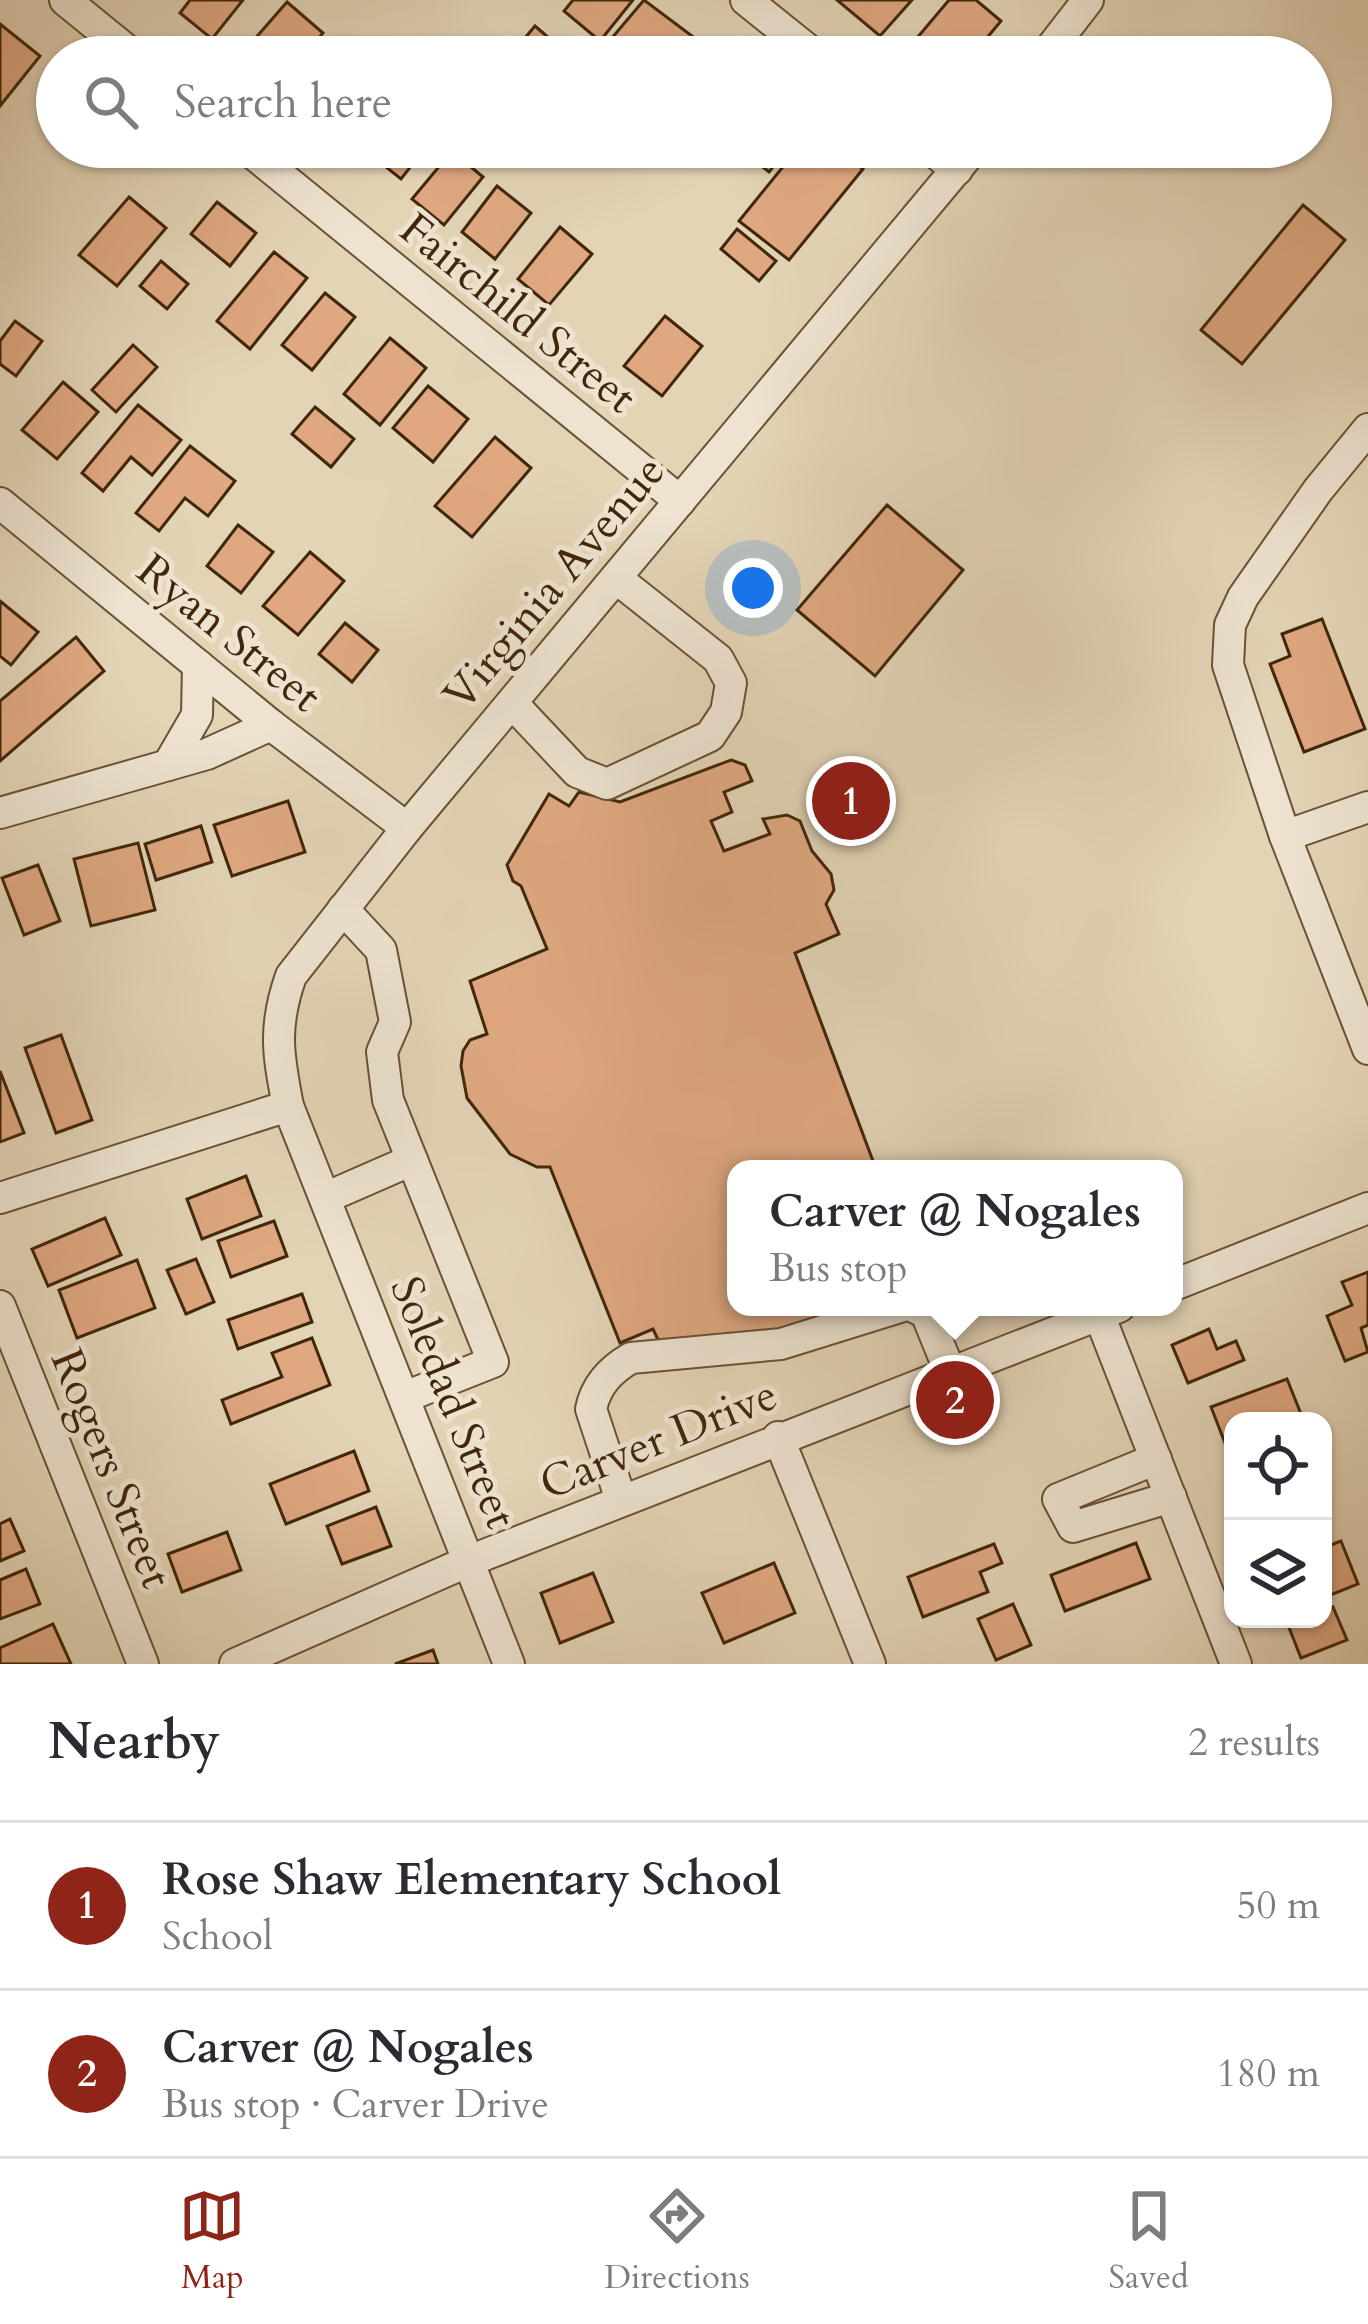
<!DOCTYPE html>
<html lang="en">
<head>
<meta charset="utf-8">
<style>
  :root { --surface:#fff; --page:#f2f2f3; --text:#2b2b33; --muted:#7c7c81; --line:#e1e1e2; --accent:#8f2418 }
  body { margin:0; font-family:Cardo,serif; background:var(--page); color:var(--text) }
  .controls { position:absolute; right:36px; bottom:36px; display:grid; overflow:hidden; border-radius:24px; box-shadow:0 3px 9px #0004 }
  .controls button { width:108px; height:108px; display:grid; place-items:center; padding:0; border:0; border-bottom:3px solid var(--line); background:var(--surface); color:var(--text); font:60px sans-serif }
  .you { position:absolute; left:753px; top:588px; width:42px; height:42px; margin:-30px; border:9px solid #fff; border-radius:50%; background:#1a73e8; box-shadow:0 0 0 18px #1a73e833 }
  .badge { display:grid; place-items:center; width:78px; height:78px; border-radius:50%; background:var(--accent); color:#fff; font-size:39px; font-weight:700 }
  .pin { position:absolute; translate:-50% -50%; border:6px solid #fff; box-shadow:0 3px 12px #0006 }
  .popup { position:absolute; left:727px; top:1160px; width:456px; height:156px; box-sizing:border-box; display:grid; place-content:center; border-radius:24px; background:var(--surface); filter:drop-shadow(0 3px 9px #0005); font-size:39px; white-space:nowrap; color:var(--muted) }
  .popup b { font-size:45px; color:var(--text) }
  .popup::after { content:''; position:absolute; left:50%; top:100%; margin-left:-24px; border:24px solid transparent; border-top-color:var(--surface) }
  .list { margin:0; padding:0; list-style:none }
  h2 { display:flex; justify-content:space-between; align-items:center; height:156px; margin:0; padding:0 48px; font-size:51px }
  h2 small { font-size:39px; font-weight:400; color:var(--muted) }
  .list li { display:grid; grid-template-columns:78px 1fr auto; gap:36px; align-items:center; box-sizing:border-box; height:168px; padding:0 48px; border-top:3px solid var(--line) }
  .list b { display:block; font-size:45px; white-space:nowrap }
  .list p { margin:0; font-size:39px; white-space:nowrap; color:var(--muted) }
  .list em { font-size:39px; font-style:normal; color:var(--muted) }
  .icon { flex:none; width:66px; height:66px; fill:none; stroke:currentColor; stroke-width:2; stroke-linecap:round; stroke-linejoin:round }
  .map { position:relative; flex:none; width:1368px; height:1664px; overflow:hidden }
  .search { position:absolute; background:var(--surface); box-shadow:0 3px 9px #0004; left:36px; right:36px; top:36px; height:132px; display:flex; align-items:center; gap:30px; box-sizing:border-box; padding:0 42px; border-radius:66px; color:var(--muted); font-size:45px }
  .sheet { height:492px; background:var(--surface) }
  nav { display:flex; justify-content:space-around; align-items:center; box-sizing:border-box; height:168px; border-top:3px solid var(--line); background:var(--surface); font-size:33px; color:var(--muted) }
  nav a { display:grid; justify-items:center; gap:6px }
  nav .on { color:var(--accent) }
  .map>svg:first-child { display:block }
  .building { fill:#dfa881; stroke:#41270a; stroke-width:3 }
  .lines { fill:none; stroke-linecap:round; stroke-linejoin:round }
  .minor-casing { stroke:#6a5235; stroke-width:34 }
  .minor { stroke:#ede3d0; stroke-width:30 }
  .labels { text-anchor:middle; stroke-width:10; stroke-linejoin:round; paint-order:stroke }
  .street-label { font-size:45px; fill:#41270a; stroke:#ede3d0 }
</style>
</head>
<body>
<div class="map">
<svg width="1368" height="1664" viewBox="0 0 1368 1664">
  <rect width="100%" height="100%" fill="#e3d4b6"/>
  <filter id="stains"><feTurbulence type="fractalNoise" baseFrequency=".00167" numOctaves="4"/><feColorMatrix values="0 0 0 0 .2 0 0 0 0 .09 0 0 0 0 .02 0 0 0 .5 -.17"/></filter>
  <radialGradient id="worn" r=".72"><stop offset=".6" stop-color="#630" stop-opacity="0"/><stop offset="1" stop-color="#630" stop-opacity=".3"/></radialGradient>
  <!-- building -->
  <g class="building">
    <path d="M190,0H243L212,39L180,13Z"/>
    <path d="M573,0H633L600,41L564,11Z"/>
    <path d="M644,0L696,39L682,57H634L611,39Z"/>
    <path d="M837,0H912L880,36Z"/>
    <path d="M949,0H976L1001,21L971,57H925L911,45Z"/>
    <path d="M287,2L323,33L303,57H253L245,50Z"/>
    <path d="M0,24L40,56L0,106Z"/>
    <path d="M535,26L571,57H509Z"/>
    <path d="M361,147H426L401,179Z"/>
    <path d="M738,147H789L769,172Z"/>
    <path d="M799,147H834L863,169L789,260L739,221Z"/>
    <path d="M452,151L483,177L444,225L412,199Z"/>
    <path d="M497,186L531,213L495,259L462,232Z"/>
    <path d="M129,197L166,228L117,286L79,255Z"/>
    <path d="M217,202L256,233L230,266L191,234Z"/>
    <path d="M1303,205L1345,240L1242,364L1201,330Z"/>
    <path d="M560,227L592,254L549,305L518,279Z"/>
    <path d="M737,229L776,261L759,281L721,249Z"/>
    <path d="M274,252L307,278L250,349L217,321Z"/>
    <path d="M161,261L188,284L167,309L140,286Z"/>
    <path d="M325,293L355,317L312,370L282,345Z"/>
    <path d="M665,316L702,346L662,396L624,366Z"/>
    <path d="M15,321L42,341L16,376L0,364V341Z"/>
    <path d="M390,338L426,368L380,425L344,394Z"/>
    <path d="M133,345L157,367L116,412L92,390Z"/>
    <path d="M63,382L98,412L57,459L22,430Z"/>
    <path d="M428,386L468,419L433,462L393,428Z"/>
    <path d="M138,405L181,440L152,475L131,457L103,491L82,473Z"/>
    <path d="M315,407L354,439L331,467L292,434Z"/>
    <path d="M495,437L531,468L472,537L435,506Z"/>
    <path d="M190,446L235,481L208,516L185,498L159,531L136,513Z"/>
    <path d="M887,505L963,570L875,676L797,610Z"/>
    <path d="M238,525L273,552L241,593L207,566Z"/>
    <path d="M310,552L344,581L298,635L263,606Z"/>
    <path d="M0,601L38,632L11,665L0,656Z"/>
    <path d="M1322,619L1365,729L1304,752L1270,664L1290,656L1282,634Z"/>
    <path d="M345,623L378,650L352,682L319,654Z"/>
    <path d="M76,637L104,671L0,761V701Z"/>
    <path d="M731,760L745,765L752,781L724,792L732,812L711,821L724,851L770,834L763,819L787,815L800,821L812,851L831,874L834,890L826,904L839,934L795,953L876,1169H736V1307H857L774,1332L659,1342L653,1329L620,1343L550,1167H537L510,1154L467,1098L461,1066L463,1051L470,1040L487,1034L470,981L547,949L521,886L513,881L507,865L549,794L569,806L579,792L620,802Z"/>
    <path d="M288,801L305,852L232,876L214,825Z"/>
    <path d="M201,826L212,862L156,880L145,844Z"/>
    <path d="M138,843L155,910L91,926L74,859Z"/>
    <path d="M38,865L60,921L24,935L2,878Z"/>
    <path d="M61,1035L92,1120L56,1133L25,1048Z"/>
    <path d="M0,1071L24,1133L0,1142Z"/>
    <path d="M246,1176L261,1216L202,1239L187,1199Z"/>
    <path d="M105,1218L121,1255L48,1286L32,1249Z"/>
    <path d="M274,1221L287,1256L231,1277L218,1241Z"/>
    <path d="M196,1259L214,1302L186,1314L167,1270Z"/>
    <path d="M137,1260L155,1308L77,1338L59,1290Z"/>
    <path d="M1368,1272V1325L1361,1328L1368,1352L1345,1361L1327,1316L1352,1305L1342,1282Z"/>
    <path d="M302,1294L312,1322L238,1349L228,1320Z"/>
    <path d="M1209,1329L1217,1349L1236,1341L1244,1360L1188,1383L1172,1345Z"/>
    <path d="M312,1338L330,1385L231,1424L222,1400L282,1377L272,1353Z"/>
    <path d="M1287,1379L1301,1414L1282,1421H1233V1440L1225,1443L1211,1407Z"/>
    <path d="M354,1451L369,1491L286,1524L270,1484Z"/>
    <path d="M376,1507L391,1546L342,1564L327,1526Z"/>
    <path d="M10,1519L24,1551L0,1561V1524Z"/>
    <path d="M227,1532L241,1570L182,1592L168,1554Z"/>
    <path d="M1341,1541L1358,1584L1323,1598V1548Z"/>
    <path d="M1136,1543L1150,1579L1065,1611L1051,1575Z"/>
    <path d="M994,1544L1002,1563L980,1572L988,1592L923,1617L908,1577Z"/>
    <path d="M774,1563L795,1613L724,1643L702,1593Z"/>
    <path d="M26,1569L40,1604L0,1619V1580Z"/>
    <path d="M593,1573L613,1622L560,1643L541,1593Z"/>
    <path d="M1013,1604L1031,1645L996,1660L978,1619Z"/>
    <path d="M1333,1607L1347,1640L1301,1658L1288,1625L1303,1619H1323V1611Z"/>
    <path d="M53,1624L71,1664H0V1648Z"/>
    <path d="M433,1650L438,1664H395Z"/>
  </g>
  <g class="lines">
    <!-- minor casing -->
    <g class="minor-casing">
      <g id="minor">
        <path d="M65,0L135,57"/>
        <path d="M746,0L817,57"/>
        <path d="M1044,57L1088,0"/>
        <path d="M245,147L680,501"/>
        <path d="M928,147L957,170"/>
        <path d="M1368,429L1318,490L1243,597L1230,625L1228,665L1285,836L1368,1049"/>
        <path d="M0,503L271,725L407,828"/>
        <path d="M512,703L577,772L607,784L710,736L726,712L731,683L718,659L616,578"/>
        <path d="M168,765L197,715L198,665"/>
        <path d="M0,813L207,754L271,725"/>
        <path d="M1285,836L1368,807"/>
        <path d="M343,909L381,950L395,1022L382,1052L388,1100L493,1362L405,1397"/>
        <path d="M0,1198L288,1106"/>
        <path d="M325,1198L412,1160"/>
        <path d="M1174,1285L1368,1208"/>
        <path d="M0,1306L143,1664"/>
        <path d="M914,1307L926,1313L950,1372"/>
        <path d="M1096,1307L1236,1664"/>
        <path d="M778,1437L870,1664"/>
        <path d="M1156,1459L1058,1499L1073,1527L1171,1497"/>
        <path d="M621,1500L591,1409C596,1385 610,1370 631,1358L781,1344L900,1307"/>
        <path d="M235,1664L469,1561L1119,1307"/>
        <path d="M509,1664L288,1106C278,1055 273,1027 291,976L407,828L975,147"/>
      </g>
    </g>
    <!-- minor -->
    <use href="#minor" class="minor"/>
  </g>
  <g class="labels">
    <!-- street labels -->
    <g class="street-label">
      <text transform="translate(519 312) rotate(39)" y="16">Fairchild Street</text>
      <text transform="translate(553 582) rotate(-50)" y="16">Virginia Avenue</text>
      <text transform="translate(230 632) rotate(39)" y="16">Ryan Street</text>
      <text transform="translate(455 1402) rotate(68)" y="16">Soledad Street</text>
      <text transform="translate(658 1438) rotate(-22)" y="16">Carver Drive</text>
      <text transform="translate(113 1468) rotate(68)" y="16">Rogers Street</text>
    </g>
  </g>
  <rect width="100%" height="100%" filter="url(#stains)"/>
  <rect width="100%" height="100%" fill="url(#worn)"/>
</svg>
<div class="controls">
<button><svg class="icon" aria-label="locate" viewBox="0 0 24 24"><circle cx="12" cy="12" r="6"/><path d="M12 2v4M12 18v4M2 12h4M18 12h4"/></svg></button>
<button><svg class="icon" aria-label="layers" viewBox="0 0 24 24"><path d="M12 4l9 5-9 5-9-5zM3 14l9 5 9-5"/></svg></button>
</div>
<div class="you"></div>
<div class="pin badge" style="left:851px;top:801px">1</div>
<div class="pin badge" style="left:955px;top:1400px">2</div>
<div class="popup"><b>Carver @ Nogales</b>Bus stop</div>
<div class="search"><svg class="icon" aria-label="search" viewBox="0 0 24 24"><circle cx="10" cy="10" r="6"/><path d="M15 15l6 6"/></svg>Search here</div>
</div>
<section class="sheet">
<h2>Nearby<small>2 results</small></h2>
<ul class="list">
<li><span class="badge">1</span><div><b>Rose Shaw Elementary School</b><p>School</p></div><em>50 m</em></li>
<li><span class="badge">2</span><div><b>Carver @ Nogales</b><p>Bus stop · Carver Drive</p></div><em>180 m</em></li>
</ul>
</section>
<nav>
<a class="on"><svg class="icon" aria-label="map" viewBox="0 0 24 24"><path d="M3 6l6-2 6 2 6-2v14l-6 2-6-2-6 2zM9 4v14M15 6v14"/></svg>Map</a>
<a><svg class="icon" aria-label="directions" viewBox="0 0 24 24"><path d="M12 3l9 9-9 9-9-9zM9 14v-3h6M13 9l2 2-2 2"/></svg>Directions</a>
<a><svg class="icon" aria-label="saved" viewBox="0 0 24 24"><path d="M7 4h10v16l-5-4-5 4z"/></svg>Saved</a>
</nav>
</body>
</html>
